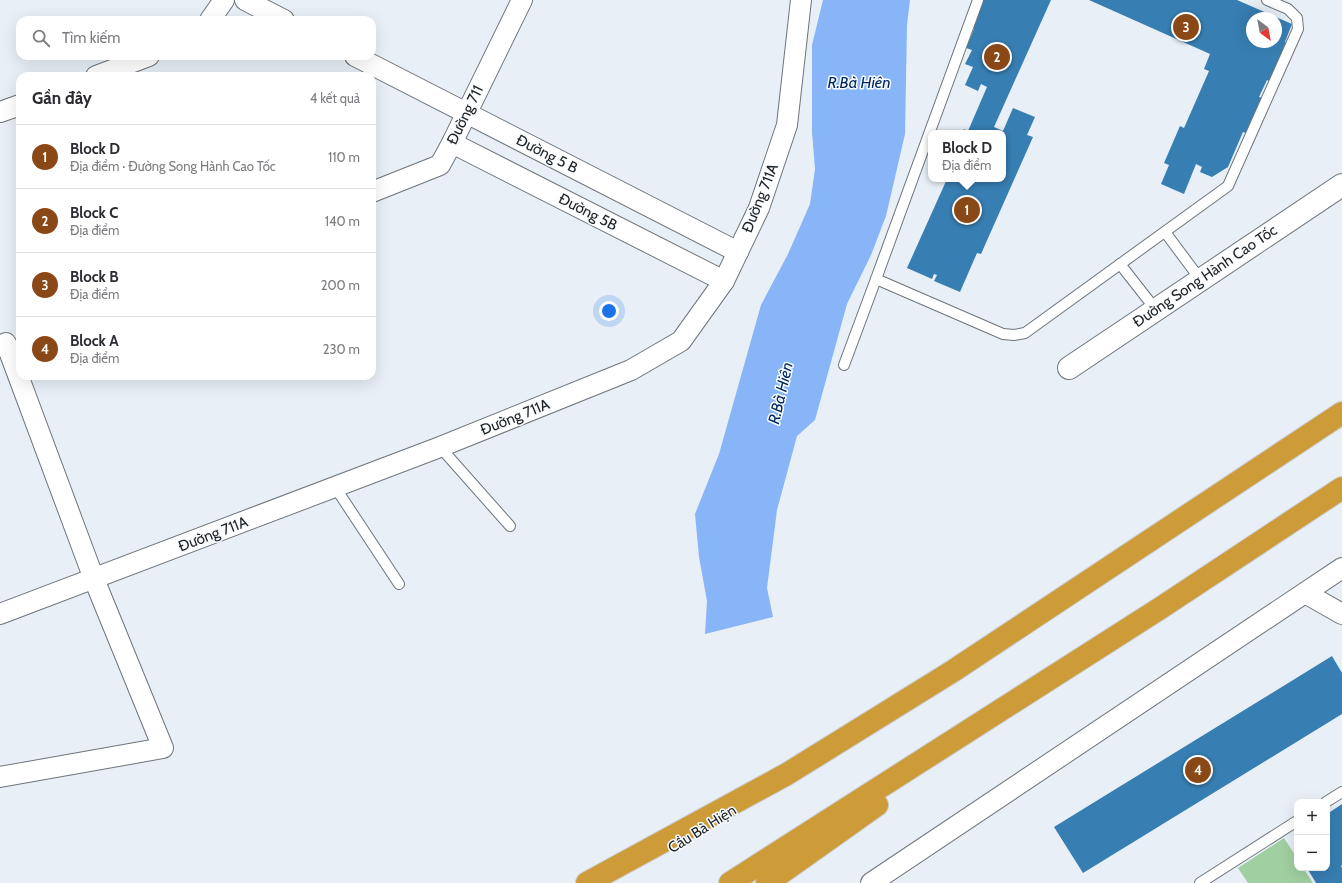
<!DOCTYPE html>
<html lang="vi">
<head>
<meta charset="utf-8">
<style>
  :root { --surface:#fff; --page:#f2f2f3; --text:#2b2b33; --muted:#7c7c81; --line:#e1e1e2; --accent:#894815 }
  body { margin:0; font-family:Cabin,sans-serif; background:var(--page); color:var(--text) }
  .controls { position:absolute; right:12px; bottom:12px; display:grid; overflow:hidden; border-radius:8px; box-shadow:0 4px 16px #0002 }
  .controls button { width:36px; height:36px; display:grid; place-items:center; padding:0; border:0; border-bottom:1px solid var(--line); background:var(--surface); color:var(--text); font:20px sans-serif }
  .compass { position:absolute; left:1246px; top:12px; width:36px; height:36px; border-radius:50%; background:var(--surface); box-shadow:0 4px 16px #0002; rotate:148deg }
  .you { position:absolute; left:609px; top:311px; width:14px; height:14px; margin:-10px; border:3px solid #fff; border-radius:50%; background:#1a73e8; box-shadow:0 0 0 6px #1a73e833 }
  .badge { display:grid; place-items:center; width:26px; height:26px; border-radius:50%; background:var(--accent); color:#fff; font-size:13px; font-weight:700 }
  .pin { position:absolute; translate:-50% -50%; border:2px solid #fff; box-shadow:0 1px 4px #0006 }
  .popup { position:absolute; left:928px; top:130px; width:78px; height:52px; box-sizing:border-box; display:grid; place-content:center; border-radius:8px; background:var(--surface); filter:drop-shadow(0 1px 3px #0005); font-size:13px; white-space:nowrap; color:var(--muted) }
  .popup b { font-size:15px; color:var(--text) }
  .popup::after { content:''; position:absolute; left:50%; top:100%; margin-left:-8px; border:8px solid transparent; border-top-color:var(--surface) }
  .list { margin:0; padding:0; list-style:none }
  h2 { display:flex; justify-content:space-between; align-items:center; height:52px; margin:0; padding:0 16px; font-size:17px }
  h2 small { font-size:13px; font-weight:400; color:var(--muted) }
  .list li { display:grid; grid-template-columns:26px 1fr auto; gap:12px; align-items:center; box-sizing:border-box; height:64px; padding:0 16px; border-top:1px solid var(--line) }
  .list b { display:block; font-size:15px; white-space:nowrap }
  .list p { margin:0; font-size:13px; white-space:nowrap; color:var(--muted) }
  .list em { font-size:13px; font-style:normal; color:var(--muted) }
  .icon { flex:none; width:22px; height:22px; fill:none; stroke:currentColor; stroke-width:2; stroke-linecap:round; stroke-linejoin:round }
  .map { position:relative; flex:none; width:1342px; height:883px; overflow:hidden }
  .search { position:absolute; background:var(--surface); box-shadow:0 4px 16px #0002; left:16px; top:16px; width:360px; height:44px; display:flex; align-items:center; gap:10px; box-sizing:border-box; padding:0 14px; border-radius:12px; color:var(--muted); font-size:15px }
  .panel { position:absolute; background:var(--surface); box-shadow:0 4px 16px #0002; left:16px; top:72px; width:360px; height:308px; border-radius:12px }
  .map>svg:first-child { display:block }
  .green { fill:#a0cfa1 }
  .water { fill:#87b5f7 }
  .building { fill:#377eb2; fill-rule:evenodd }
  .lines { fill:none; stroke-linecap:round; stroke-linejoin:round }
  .service-casing { stroke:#6e757b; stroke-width:12 }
  .minor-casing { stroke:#6e757b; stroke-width:22 }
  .secondary-casing { stroke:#6e757b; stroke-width:24 }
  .motorway-casing { stroke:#c9caca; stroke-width:24 }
  .service { stroke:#fff; stroke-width:10 }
  .minor { stroke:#fff; stroke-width:20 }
  .secondary { stroke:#fff; stroke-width:22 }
  .motorway { stroke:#ce9b39; stroke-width:22 }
  .labels { text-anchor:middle; stroke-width:3; stroke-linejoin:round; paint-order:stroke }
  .street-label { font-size:15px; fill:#1e2123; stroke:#f9fcfe }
  .water-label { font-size:16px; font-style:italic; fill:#002860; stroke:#f9fcfe }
</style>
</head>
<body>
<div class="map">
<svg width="1342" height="883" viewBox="0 0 1342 883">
  <rect width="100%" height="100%" fill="#e8eff6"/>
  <!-- green -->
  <path class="green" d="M1284,838L1297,858V868H1303L1313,883H1248L1238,868Z"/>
  <!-- water -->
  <path class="water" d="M823,0H910L907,25L905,134L886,216L871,255L847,304L815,420L797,436L777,510L767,588L773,617L705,634L707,601L699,557L695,514L719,454L761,305L788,254L810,204L815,169L812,132V45Z"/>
  <!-- building -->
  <g class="building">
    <path d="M983,0H1051L994,127L1003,131L1013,108L1035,117L1027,135L1033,137L981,254L977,253L960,292L934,281L937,275L934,274L932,279L907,268L947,179H1003V133H962L964,129L968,131L987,87L981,84L978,91L965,85L973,67L965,64L972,50L966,48L974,29L971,28Z"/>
    <path d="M1089,0H1237L1292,24L1285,42L1287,43L1271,82L1267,80L1259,97L1263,98L1248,134L1243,132L1228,167L1212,177L1200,172L1202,167L1196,164L1184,194L1161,184L1169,165L1164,163L1180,126L1184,128L1209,71L1204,69L1210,54ZM1252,18H1276V42H1252Z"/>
    <path d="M1332,656L1342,673V714L1083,873L1054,827Z"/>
    <path d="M1342,804V865L1341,866L1342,868V883H1316L1307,868H1327V814Z"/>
  </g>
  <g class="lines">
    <!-- service casing -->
    <g class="service-casing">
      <g id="service">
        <path d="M978,0L876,279L1003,334L1014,335L1025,333L1228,186L1298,29L1297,18L1288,9L1267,0"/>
        <path d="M1165,232L1200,279"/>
        <path d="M1120,264L1156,310"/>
        <path d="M844,365L876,279"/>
        <path d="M440,447L510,526"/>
        <path d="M335,487L399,584"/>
        <path d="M1326,802L1342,792"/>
        <path d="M1200,883L1297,821"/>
      </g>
    </g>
    <!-- minor casing -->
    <g class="minor-casing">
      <g id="minor">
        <path d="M245,0L284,20"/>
        <path d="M210,20L224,0"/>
        <path d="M355,56L738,252"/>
        <path d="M96,76L149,56"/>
        <path d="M0,112L20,105"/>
        <path d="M452,143L724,281"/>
        <path d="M372,192L440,165L452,143L522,0"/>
        <path d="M1305,593L1342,614"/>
        <path d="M0,614L440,447L631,370L681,341L724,281L759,208L787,125L801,0"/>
        <path d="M0,777L163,748L94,579L6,343"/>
        <path d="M871,883L1342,568"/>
      </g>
    </g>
    <!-- secondary casing -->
    <g class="secondary-casing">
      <path id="secondary" d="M1069,368L1342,185"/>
    </g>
    <!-- motorway casing -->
    <g class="motorway-casing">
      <g id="motorway">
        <path d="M587,883L787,774L953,671L1342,413"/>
        <path d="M730,883L1159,609L1342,488"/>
        <path d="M767,883L877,805"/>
      </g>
    </g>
    <!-- service -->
    <use href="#service" class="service"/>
    <!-- minor -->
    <use href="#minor" class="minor"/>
    <!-- secondary -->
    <use href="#secondary" class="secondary"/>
    <!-- motorway -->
    <use href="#motorway" class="motorway"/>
  </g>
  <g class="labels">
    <!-- street labels -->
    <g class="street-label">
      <text transform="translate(465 115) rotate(-64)" y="5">Đường 711</text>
      <text transform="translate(547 154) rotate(27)" y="5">Đường 5 B</text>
      <text transform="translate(760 198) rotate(-68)" y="5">Đường 711A</text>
      <text transform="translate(588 212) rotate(27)" y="5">Đường 5B</text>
      <text transform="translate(1205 276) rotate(-34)" y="5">Đường Song Hành Cao Tốc</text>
      <text transform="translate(515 417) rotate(-22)" y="5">Đường 711A</text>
      <text transform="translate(213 534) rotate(-21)" y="5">Đường 711A</text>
      <text transform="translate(702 829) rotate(-32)" y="5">Cầu Bà Hiện</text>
    </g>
    <!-- water labels -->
    <g class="water-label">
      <text x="859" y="88">R.Bà Hiên</text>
      <text transform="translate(780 393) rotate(-77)" y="6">R.Bà Hiên</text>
    </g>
  </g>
</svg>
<div class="controls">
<button>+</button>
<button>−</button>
</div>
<svg class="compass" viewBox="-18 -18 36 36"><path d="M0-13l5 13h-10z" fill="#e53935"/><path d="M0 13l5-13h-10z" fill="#7c7c81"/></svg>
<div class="you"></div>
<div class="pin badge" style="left:967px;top:210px">1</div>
<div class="popup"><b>Block D</b>Địa điểm</div>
<div class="pin badge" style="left:997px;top:57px">2</div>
<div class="pin badge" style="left:1186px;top:27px">3</div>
<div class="pin badge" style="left:1198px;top:770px">4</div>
<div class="search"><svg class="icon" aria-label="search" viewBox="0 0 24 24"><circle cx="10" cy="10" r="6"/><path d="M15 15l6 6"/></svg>Tìm kiếm</div>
<section class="panel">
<h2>Gần đây<small>4 kết quả</small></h2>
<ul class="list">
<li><span class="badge">1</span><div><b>Block D</b><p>Địa điểm · Đường Song Hành Cao Tốc</p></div><em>110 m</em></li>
<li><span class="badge">2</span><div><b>Block C</b><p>Địa điểm</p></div><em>140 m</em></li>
<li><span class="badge">3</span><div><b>Block B</b><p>Địa điểm</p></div><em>200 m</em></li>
<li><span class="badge">4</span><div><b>Block A</b><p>Địa điểm</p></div><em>230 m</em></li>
</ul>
</section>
</div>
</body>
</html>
